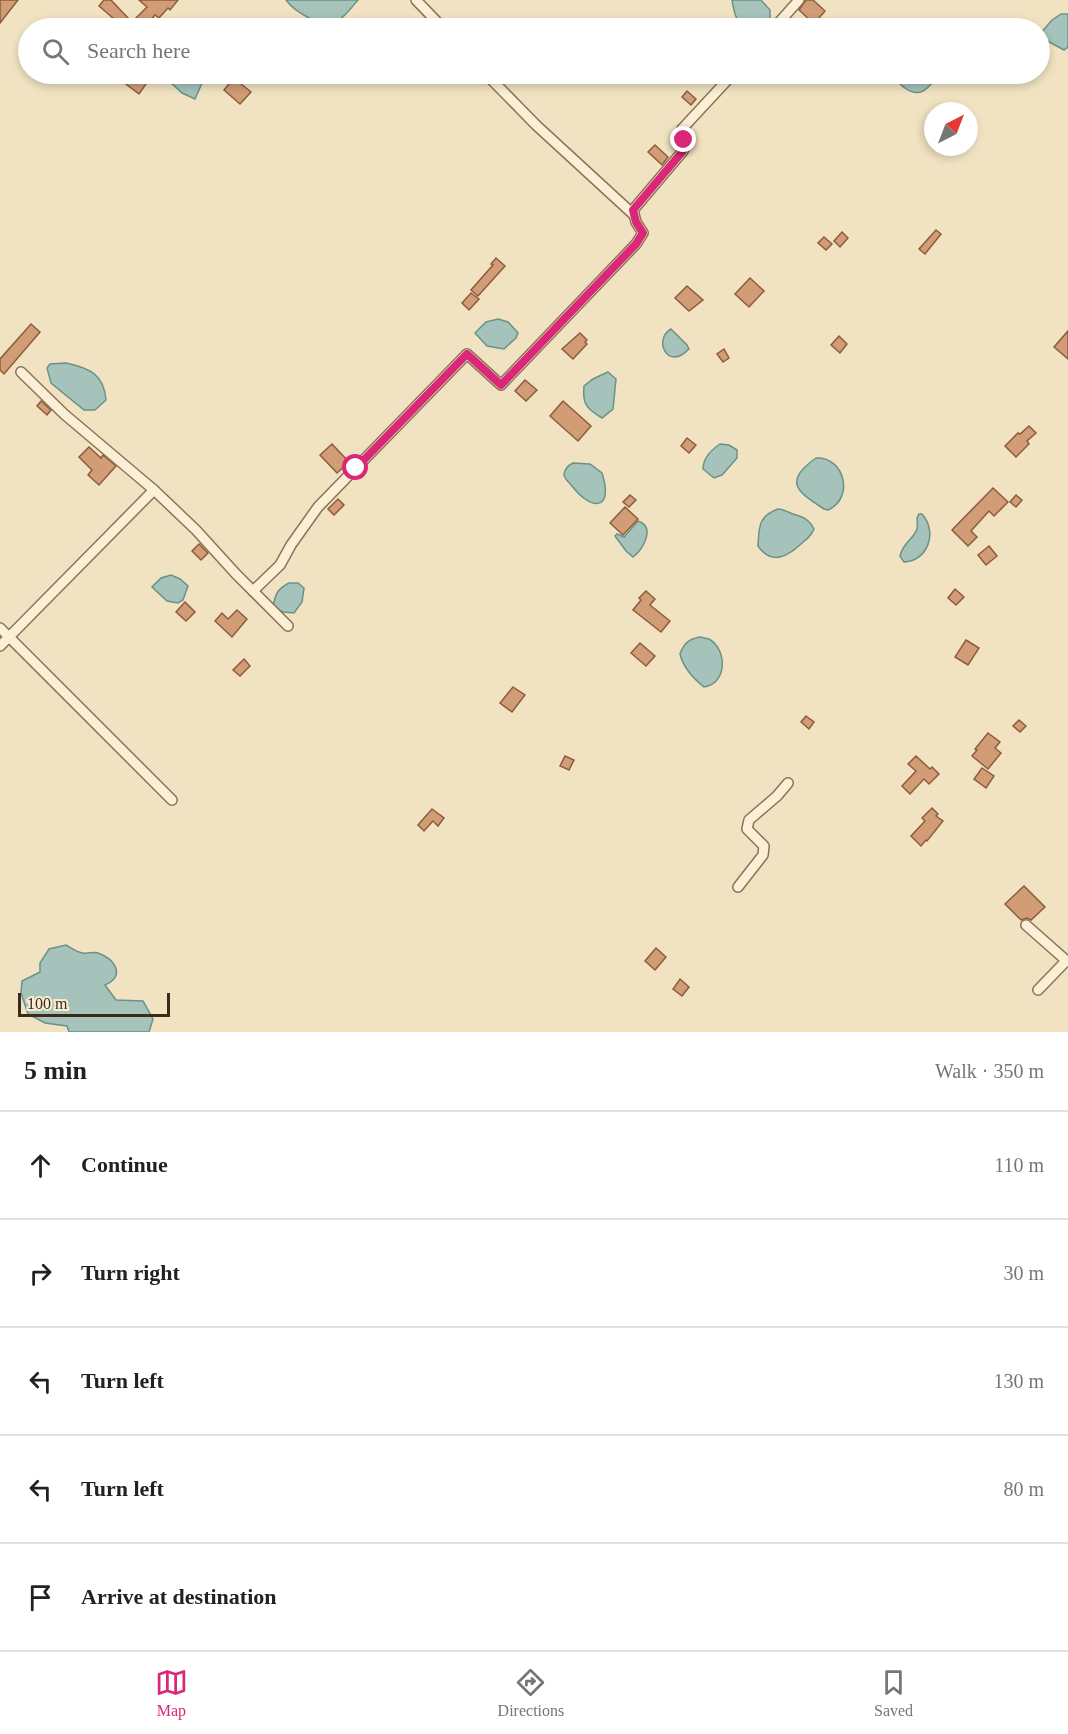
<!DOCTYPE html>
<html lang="en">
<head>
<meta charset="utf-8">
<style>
  :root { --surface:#fff; --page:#f2f2f2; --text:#222; --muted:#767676; --line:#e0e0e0; --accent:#db2777 }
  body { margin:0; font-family:"Times New Roman",serif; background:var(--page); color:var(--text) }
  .compass { position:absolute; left:924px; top:102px; width:54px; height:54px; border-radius:50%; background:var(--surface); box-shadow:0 3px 9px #0003; rotate:42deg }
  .scale { position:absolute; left:18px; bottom:15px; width:152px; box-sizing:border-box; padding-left:6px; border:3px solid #3b2b1d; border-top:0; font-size:16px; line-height:21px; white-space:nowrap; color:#3b2b1d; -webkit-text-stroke:4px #f8edd2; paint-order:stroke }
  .stop { position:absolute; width:18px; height:18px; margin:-14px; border:4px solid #db2777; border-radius:50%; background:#fff }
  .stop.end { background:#db2777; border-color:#fff; box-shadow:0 2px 6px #0008 }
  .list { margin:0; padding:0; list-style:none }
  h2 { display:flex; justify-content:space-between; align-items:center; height:78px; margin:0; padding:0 24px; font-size:26px }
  h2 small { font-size:20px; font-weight:400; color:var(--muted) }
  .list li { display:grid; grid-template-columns:39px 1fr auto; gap:18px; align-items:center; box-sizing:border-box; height:108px; padding:0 24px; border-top:2px solid var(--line) }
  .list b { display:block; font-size:22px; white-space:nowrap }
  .list em { font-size:20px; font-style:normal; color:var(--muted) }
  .icon { flex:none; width:33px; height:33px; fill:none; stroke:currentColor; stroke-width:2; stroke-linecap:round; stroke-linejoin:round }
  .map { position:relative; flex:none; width:1068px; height:1032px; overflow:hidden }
  .search { position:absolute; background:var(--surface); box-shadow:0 3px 9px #0003; left:18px; right:18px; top:18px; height:66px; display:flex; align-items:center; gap:15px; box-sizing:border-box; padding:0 21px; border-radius:33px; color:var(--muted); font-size:22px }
  .sheet { height:618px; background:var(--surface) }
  nav { display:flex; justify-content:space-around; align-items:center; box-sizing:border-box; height:84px; border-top:2px solid var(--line); background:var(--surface); font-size:16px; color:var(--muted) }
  nav a { display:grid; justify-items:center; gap:3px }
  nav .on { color:var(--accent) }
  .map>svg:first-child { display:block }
  .water { fill:#a5c3ba; stroke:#6b9288; stroke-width:1.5 }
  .building { fill:#d19c76; stroke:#8d5c3c; stroke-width:1.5 }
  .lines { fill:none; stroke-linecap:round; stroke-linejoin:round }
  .minor-casing { stroke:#8c7358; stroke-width:12 }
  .minor { stroke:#fbf0d6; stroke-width:9 }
  .route { stroke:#db2777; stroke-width:8 }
</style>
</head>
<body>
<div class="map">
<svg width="1068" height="1032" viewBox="0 0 1068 1032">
  <rect width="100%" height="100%" fill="#f1e3c2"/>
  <!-- water -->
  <g class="water">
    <path d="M286,0H358C351,8 343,20 332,23C319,27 293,10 286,0Z"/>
    <path d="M732,0H761L770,10V23L766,28C740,29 736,26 732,0Z"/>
    <path d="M1061,14H1068V47L1064,50L1040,37V34L1052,20Z"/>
    <path d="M167,74H206L195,99L182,93L166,78Z"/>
    <path d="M893,74H940C929,86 922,100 905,88C900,85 896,79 893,74Z"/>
    <path d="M498,319L508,322L518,333L516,338L504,349L487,346L475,333L486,322Z"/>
    <path d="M671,329L687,345L689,349C667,372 653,339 671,329Z"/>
    <path d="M66,363C89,368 104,374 106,400L95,410H84L51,383L47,368L50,364Z"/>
    <path d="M608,372L616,379L613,409L602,418C587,409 582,404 584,386L593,379Z"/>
    <path d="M720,444L729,445L737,450V458L722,475L714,478L703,469C703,459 711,450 720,444Z"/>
    <path d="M816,458C843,456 856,497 828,510L824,509C798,492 782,482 816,458Z"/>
    <path d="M573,463L590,464L602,473C614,510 592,512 572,486C569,482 564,479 564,474C565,468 569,465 573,463Z"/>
    <path d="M778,509C784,509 787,512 793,514C803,517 809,519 814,529C811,536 807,539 801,544C788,556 772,566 758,546C759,528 758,516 778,509Z"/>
    <path d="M919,514H922C938,532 928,561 904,562L900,556C903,542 914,539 917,529C918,525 917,521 917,518Z"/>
    <path d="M638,521C656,527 643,550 633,557L626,551L615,536L617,534L624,537Z"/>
    <path d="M171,575L180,579L188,586L183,600L178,603L167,601L152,587L161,578Z"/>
    <path d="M289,583H298L304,588L302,602L294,613L283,612L273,607C275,595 277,589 289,583Z"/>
    <path d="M700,637C701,637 708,639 709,639C728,650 727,684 704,687C694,679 683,667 680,654C684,643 689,639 700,637Z"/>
    <path d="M66,945C71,948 78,953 83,953C89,954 93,951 98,953C115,959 126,976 105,985L116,1000L143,1001L153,1019L149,1032H69L67,1026L45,1023L28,1014L21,993L22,981L40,972V963L49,949Z"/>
  </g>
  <!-- building -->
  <g class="building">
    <path d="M0,0H18L0,23Z"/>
    <path d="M104,0H111L128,18L121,25L99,6Z"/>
    <path d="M139,0H178L170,10L168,8L159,18L155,15L149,22L146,20L139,27L133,21L147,7Z"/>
    <path d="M806,0H813L825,11L814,24L799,10Z"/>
    <path d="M134,74L146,84L139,94L126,84Z"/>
    <path d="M234,78L251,92L240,104L224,90Z"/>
    <path d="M687,91L696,99L691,105L682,97Z"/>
    <path d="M655,145L668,157L662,165L648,152Z"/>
    <path d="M936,230L941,234L925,254L919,249Z"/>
    <path d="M842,232L848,238L840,247L834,241Z"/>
    <path d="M824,237L832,244L826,250L818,243Z"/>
    <path d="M496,258L505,266L478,296L471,290L493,265L491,264Z"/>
    <path d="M750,278L764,291L749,307L735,294Z"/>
    <path d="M687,286L703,300L689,311L675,298Z"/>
    <path d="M471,293L479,299L469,310L462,303Z"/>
    <path d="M31,324L40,332L4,374L0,370V359Z"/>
    <path d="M1068,331V359L1054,347Z"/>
    <path d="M580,333L587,340L585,342L587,344L573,359L562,349Z"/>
    <path d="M839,336L847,344L840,353L831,345Z"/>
    <path d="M724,349L729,358L723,362L717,354Z"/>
    <path d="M525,380L537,390L526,401L515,391Z"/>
    <path d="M41,401L51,410L47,415L37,406Z"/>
    <path d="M563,401L591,426L578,441L550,416Z"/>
    <path d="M1029,426L1036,433L1027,441L1029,444L1016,457L1005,446L1018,433L1020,434Z"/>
    <path d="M687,438L696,445L689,453L681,446Z"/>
    <path d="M332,444L349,462L337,473L320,455Z"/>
    <path d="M89,447L101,458L103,455L116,466L99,485L88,475L92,470L79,457Z"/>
    <path d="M993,488L1008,502L994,516L989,511L971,531L977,537L968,546L952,530Z"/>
    <path d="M630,495L636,500L629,507L623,502Z"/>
    <path d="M1016,495L1022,500L1016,507L1010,502Z"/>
    <path d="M338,499L344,505L334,515L328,509Z"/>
    <path d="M625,507L638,519L623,535L610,523Z"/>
    <path d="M199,544L208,553L201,560L192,551Z"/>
    <path d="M989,546L997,556L986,565L978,555Z"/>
    <path d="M955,589L964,597L956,605L948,598Z"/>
    <path d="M646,591L655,599L650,605L670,621L661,632L633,610L641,600L639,598Z"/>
    <path d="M185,602L195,612L186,621L176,612Z"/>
    <path d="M237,610L247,619L232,637L215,621L222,613L228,619Z"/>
    <path d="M966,640L979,648L968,665L955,657Z"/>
    <path d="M640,643L655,656L646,666L631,653Z"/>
    <path d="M244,659L250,666L240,676L233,670Z"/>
    <path d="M513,687L525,695L512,712L500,703Z"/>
    <path d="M806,716L814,722L809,729L801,722Z"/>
    <path d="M1019,720L1026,726L1020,732L1013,726Z"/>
    <path d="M988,733L1000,742L995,748L1001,753L988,769L972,756L977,750L975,749Z"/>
    <path d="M565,756L574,760L569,770L560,766Z"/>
    <path d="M916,756L930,769L932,767L939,774L929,784L924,779L910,794L902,786L916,771L908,764Z"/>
    <path d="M982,768L994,776L986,788L974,779Z"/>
    <path d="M932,808L938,814L936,816L943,821L927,841L926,840L921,846L911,836L925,821L922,818Z"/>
    <path d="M432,809L444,818L438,826L433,821L424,831L418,825Z"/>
    <path d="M1024,886L1045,907L1031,920L1027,918L1021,920L1005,904Z"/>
    <path d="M656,948L666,957L655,970L645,961Z"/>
    <path d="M680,979L689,987L682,996L673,989Z"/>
  </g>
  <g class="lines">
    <!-- minor casing -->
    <g class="minor-casing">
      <g id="minor">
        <path d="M416,0L443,28"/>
        <path d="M774,28L799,0"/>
        <path d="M486,74L536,125L634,215"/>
        <path d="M21,372L64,414L154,490L196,530L236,574L288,626"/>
        <path d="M253,591L280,565L291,545L318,507L467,354L501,385L636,244L643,233L636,222L633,210L683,151C688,143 680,137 682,129L733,74"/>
        <path d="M0,628L172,800"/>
        <path d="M0,646L154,490"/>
        <path d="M738,887L763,855L764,846L747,829L749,820L777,796L788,783"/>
        <path d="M1026,925L1068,962"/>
        <path d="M1038,990L1066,961"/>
      </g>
    </g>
    <!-- minor -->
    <use href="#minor" class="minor"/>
  </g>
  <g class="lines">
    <!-- route -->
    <path class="route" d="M356,468L467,354L501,385L636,244L643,233L636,222L633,210L683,151L685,144L684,140"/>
  </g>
</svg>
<svg class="compass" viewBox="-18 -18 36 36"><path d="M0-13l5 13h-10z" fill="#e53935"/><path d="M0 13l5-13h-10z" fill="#767676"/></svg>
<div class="scale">100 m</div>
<div class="stop" style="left:356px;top:468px"></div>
<div class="stop end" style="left:684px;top:140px"></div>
<div class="search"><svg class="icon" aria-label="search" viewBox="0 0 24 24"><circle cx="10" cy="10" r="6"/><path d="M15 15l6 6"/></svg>Search here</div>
</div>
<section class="sheet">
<h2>5 min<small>Walk · 350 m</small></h2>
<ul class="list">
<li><svg class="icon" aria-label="ahead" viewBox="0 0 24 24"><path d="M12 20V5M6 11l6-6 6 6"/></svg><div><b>Continue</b></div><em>110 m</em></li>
<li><svg class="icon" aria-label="right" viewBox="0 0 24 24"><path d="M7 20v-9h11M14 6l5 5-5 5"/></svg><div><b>Turn right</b></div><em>30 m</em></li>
<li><svg class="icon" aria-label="left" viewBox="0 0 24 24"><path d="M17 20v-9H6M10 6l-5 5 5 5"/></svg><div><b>Turn left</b></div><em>130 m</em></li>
<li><svg class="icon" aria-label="left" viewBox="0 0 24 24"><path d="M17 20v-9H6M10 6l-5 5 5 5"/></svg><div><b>Turn left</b></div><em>80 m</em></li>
<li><svg class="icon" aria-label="arrive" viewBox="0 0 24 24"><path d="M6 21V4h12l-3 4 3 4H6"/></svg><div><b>Arrive at destination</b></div></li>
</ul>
</section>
<nav>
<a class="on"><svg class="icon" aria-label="map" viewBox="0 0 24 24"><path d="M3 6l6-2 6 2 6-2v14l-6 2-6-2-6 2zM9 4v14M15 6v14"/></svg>Map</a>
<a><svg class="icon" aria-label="directions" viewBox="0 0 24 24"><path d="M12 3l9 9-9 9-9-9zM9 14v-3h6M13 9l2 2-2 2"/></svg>Directions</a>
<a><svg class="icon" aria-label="saved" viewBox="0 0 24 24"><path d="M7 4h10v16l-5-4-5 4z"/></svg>Saved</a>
</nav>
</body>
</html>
